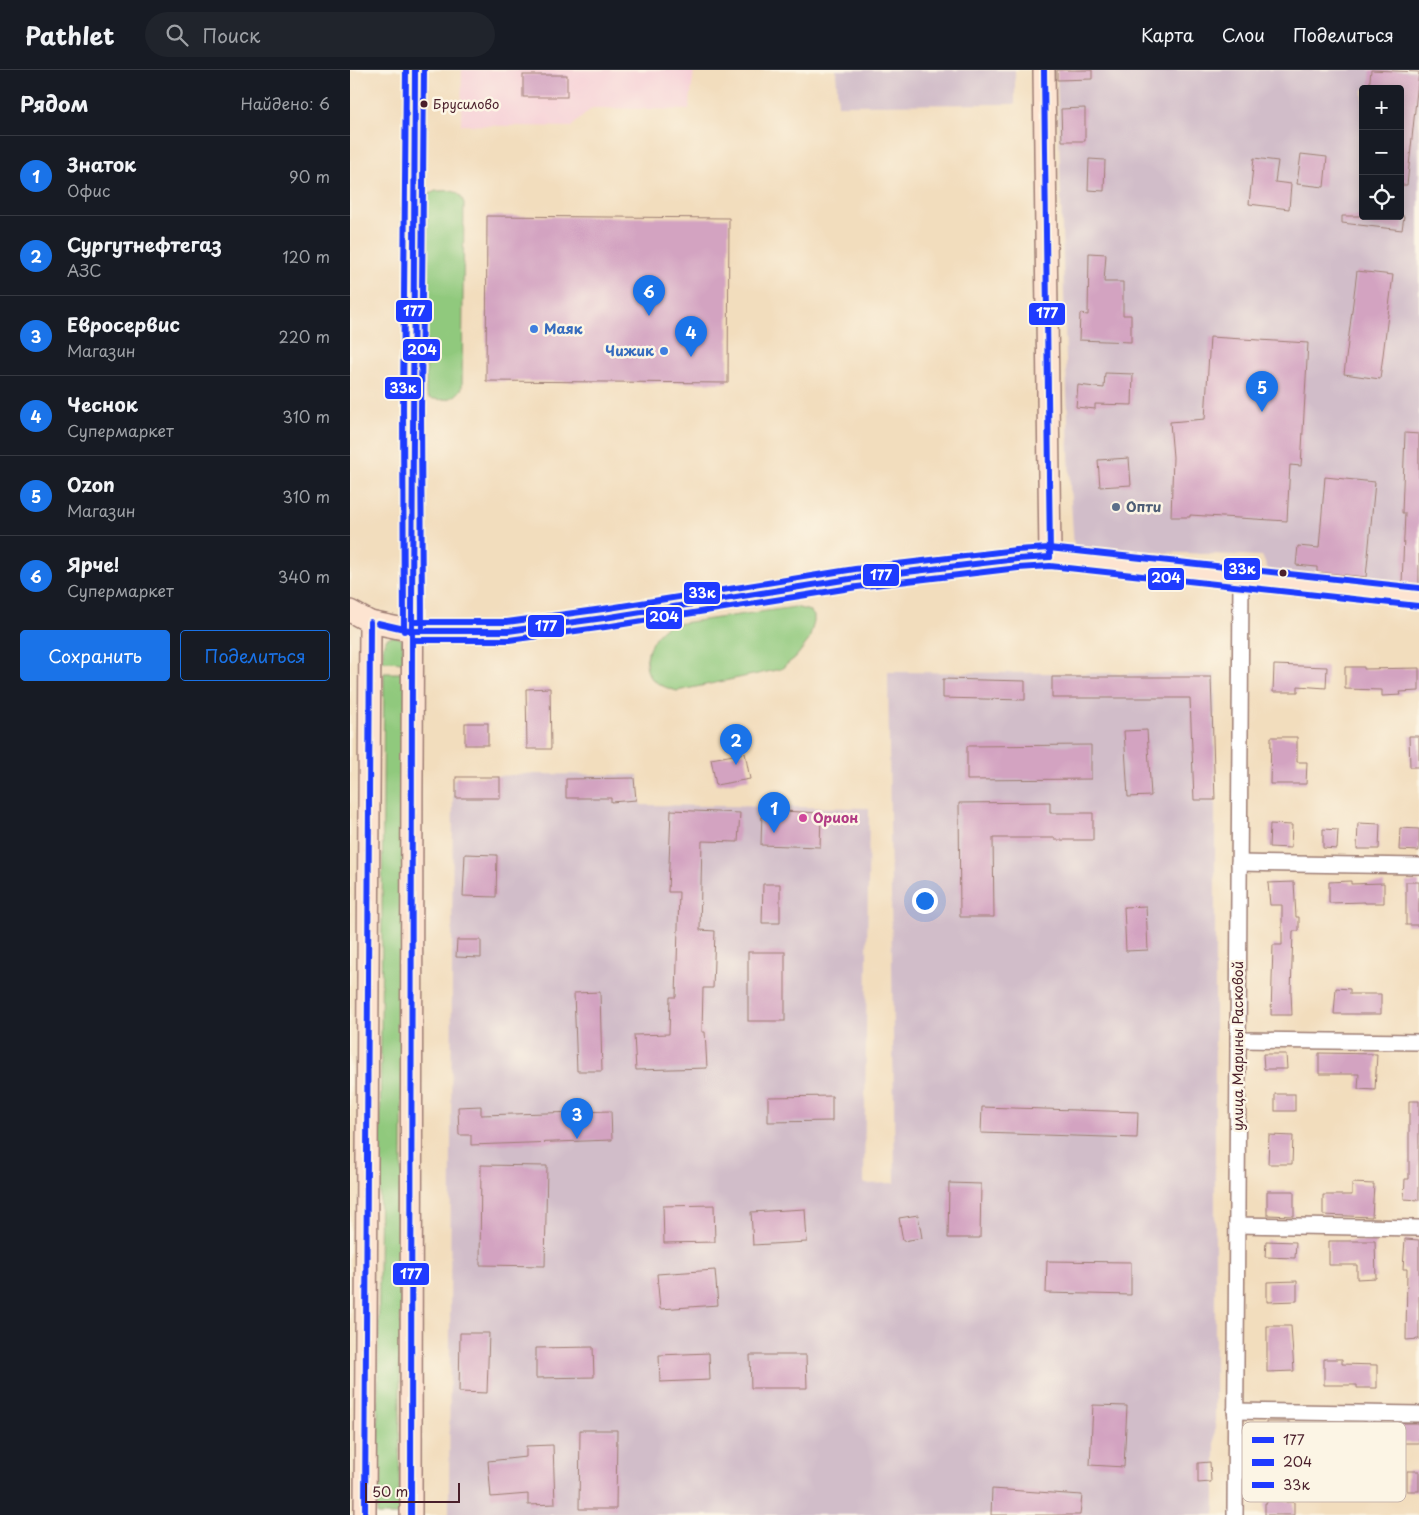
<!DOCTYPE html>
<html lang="ru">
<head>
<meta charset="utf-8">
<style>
  :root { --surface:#171b24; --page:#20242c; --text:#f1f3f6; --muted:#9ea1a6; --line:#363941; --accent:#1a73e8 }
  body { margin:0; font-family:"Playpen Sans",sans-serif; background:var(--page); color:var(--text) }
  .controls { position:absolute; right:15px; top:15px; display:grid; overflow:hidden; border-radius:5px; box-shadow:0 2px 12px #0003 }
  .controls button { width:45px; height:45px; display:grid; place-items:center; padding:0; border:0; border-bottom:1px solid var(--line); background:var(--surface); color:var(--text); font:25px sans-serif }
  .scale { position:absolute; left:15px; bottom:12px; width:95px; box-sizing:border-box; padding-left:5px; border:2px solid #4a1f2b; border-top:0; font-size:14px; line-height:18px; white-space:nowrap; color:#4a1f2b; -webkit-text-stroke:4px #fcf5e5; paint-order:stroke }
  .you { position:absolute; left:574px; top:830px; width:18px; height:18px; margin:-12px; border:4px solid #fff; border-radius:50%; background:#1a73e8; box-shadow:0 0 0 8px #1a73e833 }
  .badge { display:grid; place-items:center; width:32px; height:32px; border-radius:50%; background:var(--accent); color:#fff; font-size:16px; font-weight:700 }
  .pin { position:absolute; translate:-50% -41px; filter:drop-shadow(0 1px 2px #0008) }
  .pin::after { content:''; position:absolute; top:26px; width:18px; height:15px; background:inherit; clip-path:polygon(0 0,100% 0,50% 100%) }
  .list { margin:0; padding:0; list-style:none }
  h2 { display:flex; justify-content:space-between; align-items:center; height:65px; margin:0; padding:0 20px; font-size:21px }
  h2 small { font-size:16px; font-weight:400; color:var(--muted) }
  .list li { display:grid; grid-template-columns:32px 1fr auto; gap:15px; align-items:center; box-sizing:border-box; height:80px; padding:0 20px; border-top:1px solid var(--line) }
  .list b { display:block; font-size:19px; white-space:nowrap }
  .list p { margin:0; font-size:16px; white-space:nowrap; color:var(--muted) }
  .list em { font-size:16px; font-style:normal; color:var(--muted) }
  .actions { display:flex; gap:10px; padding:15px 20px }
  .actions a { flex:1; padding:11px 0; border:1px solid var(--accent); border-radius:5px; text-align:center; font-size:18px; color:var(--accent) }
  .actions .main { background:var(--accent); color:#fff }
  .icon { flex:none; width:28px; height:28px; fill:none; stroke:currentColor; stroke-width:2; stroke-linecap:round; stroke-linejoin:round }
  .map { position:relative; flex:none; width:1069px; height:1445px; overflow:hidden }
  header { display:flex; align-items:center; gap:30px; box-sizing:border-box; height:70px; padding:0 25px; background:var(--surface); border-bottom:1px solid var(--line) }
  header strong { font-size:24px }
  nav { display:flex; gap:28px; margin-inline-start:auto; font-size:18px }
  .search { width:350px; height:45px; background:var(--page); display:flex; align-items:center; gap:12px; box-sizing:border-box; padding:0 18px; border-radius:28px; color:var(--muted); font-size:19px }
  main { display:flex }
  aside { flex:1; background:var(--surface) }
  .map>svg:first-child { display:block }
  .built { fill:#f6cfd7 }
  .industrial { fill:#d1bdc9; fill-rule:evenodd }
  .green { fill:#90c97d; stroke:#6d7454 }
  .building { fill:#d3a3c1 }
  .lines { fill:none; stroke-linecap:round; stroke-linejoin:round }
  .street-casing { stroke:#9e7e74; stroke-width:18 }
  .secondary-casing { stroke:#9e7e74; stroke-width:24 }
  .street { stroke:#fff; stroke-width:15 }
  .secondary { stroke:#fde4d1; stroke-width:21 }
  .bus-1-casing { stroke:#fcf5e5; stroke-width:10 }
  .bus-2-casing { stroke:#fcf5e5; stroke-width:10 }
  .bus-3-casing { stroke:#fcf5e5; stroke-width:10 }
  .bus-1 { stroke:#1f3bff; stroke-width:6 }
  .bus-2 { stroke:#1f3bff; stroke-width:6 }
  .bus-3 { stroke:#1f3bff; stroke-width:6 }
  .bus-dot { fill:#4a1f2b; stroke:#fcf5e5; stroke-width:2 }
  .shop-dot { fill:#3f7fe0; stroke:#fcf5e5; stroke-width:2 }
  .service-dot { fill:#5c6f8a; stroke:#fcf5e5; stroke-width:2 }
  .hotel-dot { fill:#d1479c; stroke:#fcf5e5; stroke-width:2 }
  .labels { text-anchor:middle; stroke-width:5; stroke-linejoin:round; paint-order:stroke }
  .bus-label { font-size:13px; fill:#4a1f2b; stroke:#fcf5e5; text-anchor:start }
  .shop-label { font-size:14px; font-weight:bold; fill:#366cbe; stroke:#fcf5e5; text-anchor:start }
  .service-label { font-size:14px; font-weight:bold; fill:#4e5e75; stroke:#fcf5e5; text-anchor:start }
  .hotel-label { font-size:14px; font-weight:bold; fill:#b23c85; stroke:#fcf5e5; text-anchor:start }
  .street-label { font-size:14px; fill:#4a1f2b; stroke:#fcf5e5 }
  .key { fill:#fcf5e5; stroke:#c7b5ad; stroke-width:1 }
  .key-label { font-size:14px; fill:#4a1f2b }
  .line-badge { stroke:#fcf5e5; stroke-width:2 }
  .badge-label { font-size:14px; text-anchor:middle; font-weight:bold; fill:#fff }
</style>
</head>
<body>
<header>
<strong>Pathlet</strong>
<div class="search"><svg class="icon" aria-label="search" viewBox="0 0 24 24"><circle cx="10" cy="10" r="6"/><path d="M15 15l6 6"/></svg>Поиск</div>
<nav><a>Карта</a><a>Слои</a><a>Поделиться</a></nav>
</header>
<main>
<aside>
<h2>Рядом<small>Найдено: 6</small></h2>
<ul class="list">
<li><span class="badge">1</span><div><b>Знаток</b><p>Офис</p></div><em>90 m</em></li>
<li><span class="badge">2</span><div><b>Сургутнефтегаз</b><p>АЗС</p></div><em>120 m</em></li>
<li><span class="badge">3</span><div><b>Евросервис</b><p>Магазин</p></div><em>220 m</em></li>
<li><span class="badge">4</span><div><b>Чеснок</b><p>Супермаркет</p></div><em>310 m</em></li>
<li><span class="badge">5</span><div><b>Ozon</b><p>Магазин</p></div><em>310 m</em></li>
<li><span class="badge">6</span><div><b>Ярче!</b><p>Супермаркет</p></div><em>340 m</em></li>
</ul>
<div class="actions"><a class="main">Сохранить</a><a>Поделиться</a></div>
</aside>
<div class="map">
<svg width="1069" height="1445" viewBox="0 0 1069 1445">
  <rect width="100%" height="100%" fill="#fcf5e5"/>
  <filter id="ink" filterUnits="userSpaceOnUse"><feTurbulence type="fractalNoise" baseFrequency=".02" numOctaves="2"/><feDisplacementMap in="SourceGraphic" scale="10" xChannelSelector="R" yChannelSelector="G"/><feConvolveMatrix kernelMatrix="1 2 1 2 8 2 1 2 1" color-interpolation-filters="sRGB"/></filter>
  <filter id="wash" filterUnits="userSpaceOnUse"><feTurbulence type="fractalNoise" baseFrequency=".0096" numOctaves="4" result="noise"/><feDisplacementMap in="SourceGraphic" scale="20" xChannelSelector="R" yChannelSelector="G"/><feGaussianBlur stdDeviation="1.12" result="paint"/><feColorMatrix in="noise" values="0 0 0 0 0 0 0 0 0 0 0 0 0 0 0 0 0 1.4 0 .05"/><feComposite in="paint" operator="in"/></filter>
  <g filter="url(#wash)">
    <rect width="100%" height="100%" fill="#f2ddbd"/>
    <!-- built -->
    <path class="built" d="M112,0H344L339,40L242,38L221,57L111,55Z"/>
    <!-- industrial -->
    <g class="industrial">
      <path d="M486,0H665V34L488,35Z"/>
      <path d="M707,0H1069V520L921,506L912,486L724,479L720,416ZM1013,19H1050V146H1013Z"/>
      <path d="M538,602L865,604V1445H99L103,709L176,704L288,705L291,735L519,738L514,1114L545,1113Z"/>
    </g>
    <!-- green -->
    <g class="green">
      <path d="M86,121C100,121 108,118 114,133L112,318C104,331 92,331 79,328L76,323L77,128L79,124Z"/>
      <path d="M445,537L460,541L464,546V552L459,570L446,587L431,599L327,621C306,615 291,607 298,583C301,571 307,563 318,555Z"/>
      <path d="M44,566L52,569L54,592L33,591V576L37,568Z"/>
      <path d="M34,603H56L49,1445H27Z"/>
    </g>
    <g id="blocks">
      <!-- building -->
      <g class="building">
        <path d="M707,0H742V9L707,10Z"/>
        <path d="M1021,0L1069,2L1057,115H1050V19H1019Z"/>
        <rect x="173" y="5" width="44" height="22"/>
        <path d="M735,38V71H712L711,39Z"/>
        <path d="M951,84L977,87L974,117L947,114Z"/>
        <path d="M904,88L928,91L925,112L941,114L939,139L899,134Z"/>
        <path d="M739,89L755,90L754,121L738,120Z"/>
        <path d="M137,146L379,148L378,313L136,311Z"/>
        <path d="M992,146H1054L1052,160L992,153Z"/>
        <path d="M739,183L756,184L754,212H773V245H781V272L729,270L730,244L738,245Z"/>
        <path d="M1007,201L1043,205L1030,309L994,304Z"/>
        <path d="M860,267L958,273L951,396L940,395L937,451L840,445V447H821L823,387L820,352L855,349Z"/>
        <path d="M755,303L783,304L782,335L745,334V339L726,337L728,315L754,318Z"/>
        <path d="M1055,363L1069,364V514L1052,513L1055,443H1052Z"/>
        <path d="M779,388L781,415L750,417L748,390Z"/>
        <path d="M975,407L1025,412L1016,507L967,502V497L946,495L948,476L969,478Z"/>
        <path d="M924,595L977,597L976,618L948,616V622H923Z"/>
        <path d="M995,597H1014V599L1069,598V621L1050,622L1051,625L1032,626V620L995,619Z"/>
        <path d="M702,607H861L865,730H844L840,628H702Z"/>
        <path d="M593,609L675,611V630L593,628Z"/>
        <path d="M200,618L201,679H177L176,619Z"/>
        <rect x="115" y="653" width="23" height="22"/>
        <path d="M797,660L801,726L778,727L774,661Z"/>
        <path d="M1059,666H1069V697H1060Z"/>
        <path d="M921,667H947V692H957L956,714H920Z"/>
        <path d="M741,675V709L617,710V676Z"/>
        <path d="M395,683L400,709L366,715L361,689Z"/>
        <rect x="106" y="707" width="44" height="21"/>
        <path d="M284,708L286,730L261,732V728H216V709Z"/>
        <path d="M700,732V743H743V770H705V768H643L644,847H610L609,733Z"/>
        <path d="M321,740L390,743L388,772L352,771L350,860L365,861L363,918H353L352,962H355L357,998L286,1000L284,965L319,964L320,927H326L329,822H318Z"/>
        <path d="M412,740L471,743L470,777L411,775Z"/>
        <path d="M1008,753L1030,754L1029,779H1007Z"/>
        <path d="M920,754L942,755L941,778L919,777Z"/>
        <path d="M1050,758L1069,759V781L1049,780Z"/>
        <path d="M973,759L988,760L987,779L973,778Z"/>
        <path d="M115,784L147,785L146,827L113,826Z"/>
        <path d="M1001,811V814L1034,813V833H1015V832L979,833V812Z"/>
        <path d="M944,812L946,847H949V861H943L941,923L942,945H921L923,875H932V835H920L918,813Z"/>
        <rect x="1056" y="812" width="13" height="43"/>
        <path d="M413,814H430V853H412Z"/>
        <path d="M796,836L798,880L776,881L774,837Z"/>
        <path d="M107,870H131V888L106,887Z"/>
        <rect x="398" y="882" width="37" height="69"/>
        <path d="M986,918L1000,919V924H1031V944H984Z"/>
        <path d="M250,922L252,1001H227L224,923Z"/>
        <path d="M969,983L1027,984L1025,1020L1008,1019L1009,1004H969Z"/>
        <path d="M913,984H936L937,999H914Z"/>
        <rect x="925" y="1024" width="20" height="17"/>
        <path d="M482,1026V1051L418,1052V1027Z"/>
        <path d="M1059,1031H1069V1130L1054,1129L1055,1109H1059Z"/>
        <path d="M131,1036V1045L261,1041L262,1070L121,1075V1065H109L108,1037Z"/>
        <path d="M632,1037L788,1042L787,1068L631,1063Z"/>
        <path d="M919,1065L943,1066L942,1094H918Z"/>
        <path d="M131,1095L197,1096L195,1196L130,1195Z"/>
        <path d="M599,1113L631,1114L630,1168H598Z"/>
        <path d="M1002,1113L1024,1114L1022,1147L973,1145V1125H1002Z"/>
        <path d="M917,1121H944V1146L917,1145Z"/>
        <path d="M364,1135L365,1172L314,1173L313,1136Z"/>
        <path d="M455,1139L457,1172L403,1175L401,1142Z"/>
        <path d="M568,1145L572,1168L553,1171L549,1148Z"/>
        <path d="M1055,1169L1069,1170V1269L1056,1270L1057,1199H1053Z"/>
        <path d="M916,1171L946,1172L945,1188L915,1187Z"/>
        <path d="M979,1171H1025L1026,1208L1007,1209V1195H979Z"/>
        <path d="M697,1191L781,1192V1225L696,1223Z"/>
        <path d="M365,1200L368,1235L310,1239L307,1204Z"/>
        <path d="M947,1211V1231L917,1232V1212Z"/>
        <path d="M917,1256H941L944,1301L917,1302Z"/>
        <path d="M110,1263H139L137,1323L109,1322Z"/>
        <path d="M243,1277L244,1307L186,1308V1278Z"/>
        <path d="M359,1283L360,1310L310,1312L309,1285Z"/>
        <path d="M400,1285H456L457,1318H401Z"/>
        <path d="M974,1289H992V1294L1027,1295V1318H1007V1315H974Z"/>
        <path d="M743,1335L777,1336L774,1397L740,1395Z"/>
        <rect x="916" y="1352" width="23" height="16"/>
        <rect x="1052" y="1353" width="17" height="20"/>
        <path d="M230,1360H267L266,1439H229Z"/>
        <path d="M203,1375L205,1434L178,1435V1424L141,1427L138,1391L176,1387V1376Z"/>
        <path d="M860,1392L861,1412L848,1413V1393Z"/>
        <path d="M917,1395H936V1432H944V1445H915V1433H917Z"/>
        <rect x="1057" y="1401" width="12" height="20"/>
        <path d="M642,1419L732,1425L730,1445H641Z"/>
      </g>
    </g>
  </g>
  <g filter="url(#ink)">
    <use href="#blocks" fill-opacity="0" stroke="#9e7e74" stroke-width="1"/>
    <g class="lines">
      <!-- street casing -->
      <g class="street-casing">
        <g id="street">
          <path d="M889,793L1069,796"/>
          <path d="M888,970L1069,972"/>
          <path d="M887,1155L1069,1158"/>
          <path d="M885,1341L1069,1344"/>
          <path d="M885,1445L891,508"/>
        </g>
      </g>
      <!-- secondary casing -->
      <g class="secondary-casing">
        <g id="secondary">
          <path d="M694,0L700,487"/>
          <path d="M0,541L20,552L63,561L115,562L158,561L254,548L506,508L667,489L700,487L737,490L1069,527"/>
          <path d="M15,1445L20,552"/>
          <path d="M61,1445C62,963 61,482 65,0"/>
        </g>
      </g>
      <!-- street -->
      <use href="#street" class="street"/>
      <!-- secondary -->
      <use href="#secondary" class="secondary"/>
      <!-- bus-1 casing -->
      <g class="bus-1-casing">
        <g id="bus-1">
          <path d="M694,0L700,487"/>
          <path d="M28,553L63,561H158L254,548L506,508L667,489L700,487"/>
          <path d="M15,1445L20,552"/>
          <path d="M61,1445L62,542L65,0"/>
        </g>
      </g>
      <!-- bus-2 casing -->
      <g class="bus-2-casing">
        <g id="bus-2">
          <path d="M72,561L71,339L74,0"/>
          <path d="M63,570H159L255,557L507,517L668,498L700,496L1068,536"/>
        </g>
      </g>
      <!-- bus-3 casing -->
      <g class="bus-3-casing">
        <g id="bus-3">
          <path d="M63,552H157L253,539L505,499L666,480L699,478L1069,518"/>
          <path d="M54,561L53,339L56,0"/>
        </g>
      </g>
      <!-- bus-1 -->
      <use href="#bus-1" class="bus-1"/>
      <!-- bus-2 -->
      <use href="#bus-2" class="bus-2"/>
      <!-- bus-3 -->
      <use href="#bus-3" class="bus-3"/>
    </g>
  </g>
  <!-- markers -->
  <g class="bus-dot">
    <circle cx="74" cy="34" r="4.5"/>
    <circle cx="933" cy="503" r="4.5"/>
  </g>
  <g class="shop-dot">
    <circle cx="184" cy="259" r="5"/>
    <circle cx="314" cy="281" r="5"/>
  </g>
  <circle class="service-dot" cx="766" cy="437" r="5"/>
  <circle class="hotel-dot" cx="453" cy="748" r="5"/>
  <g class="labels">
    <!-- bus labels -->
    <g class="bus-label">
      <text x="83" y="39">Брусилово</text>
    </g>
    <!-- shop labels -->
    <g class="shop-label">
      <text x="194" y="264">Маяк</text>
      <text x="304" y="286" text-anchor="end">Чижик</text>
    </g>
    <!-- service labels -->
    <g class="service-label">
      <text x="776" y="442">Опти</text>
    </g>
    <!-- hotel labels -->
    <g class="hotel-label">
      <text x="463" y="753">Орион</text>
    </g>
    <!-- street labels -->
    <g class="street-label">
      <text transform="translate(888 976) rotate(-90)" y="5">улица Марины Расковой</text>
    </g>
  </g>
  <!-- legend -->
  <rect x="892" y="1352" width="164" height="80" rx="8" class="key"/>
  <rect x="902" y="1367" width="22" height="6" fill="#1f3bff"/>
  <rect x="902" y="1389" width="22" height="7" fill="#1f3bff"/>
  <rect x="902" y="1412" width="22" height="6" fill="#1f3bff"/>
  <g class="key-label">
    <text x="933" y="1375">177</text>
    <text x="933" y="1397">204</text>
    <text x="933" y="1420">33к</text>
  </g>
  <g class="line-badge">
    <rect x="45" y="229" width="38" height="24" rx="5" fill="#1f3bff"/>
    <rect x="678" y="232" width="38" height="24" rx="5" fill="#1f3bff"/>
    <rect x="52" y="268" width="39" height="24" rx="5" fill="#1f3bff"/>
    <rect x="34" y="306" width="38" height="24" rx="5" fill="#1f3bff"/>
    <rect x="873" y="487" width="38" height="24" rx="5" fill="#1f3bff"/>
    <rect x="512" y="493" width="38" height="24" rx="5" fill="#1f3bff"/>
    <rect x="797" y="497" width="38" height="24" rx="5" fill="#1f3bff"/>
    <rect x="333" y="511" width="38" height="24" rx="5" fill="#1f3bff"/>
    <rect x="295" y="536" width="38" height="24" rx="5" fill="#1f3bff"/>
    <rect x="177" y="544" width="38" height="24" rx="5" fill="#1f3bff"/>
    <rect x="42" y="1192" width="38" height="24" rx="5" fill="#1f3bff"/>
  </g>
  <g class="badge-label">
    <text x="64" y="246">177</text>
    <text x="697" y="248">177</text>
    <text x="72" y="285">204</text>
    <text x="53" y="323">33к</text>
    <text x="892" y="504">33к</text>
    <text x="531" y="510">177</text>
    <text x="816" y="513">204</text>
    <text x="352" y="528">33к</text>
    <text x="314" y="552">204</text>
    <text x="196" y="561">177</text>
    <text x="61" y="1209">177</text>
  </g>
</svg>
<div class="controls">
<button>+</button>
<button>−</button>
<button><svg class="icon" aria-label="locate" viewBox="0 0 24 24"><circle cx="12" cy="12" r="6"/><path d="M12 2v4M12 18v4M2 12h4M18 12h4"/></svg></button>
</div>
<div class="scale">50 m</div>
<div class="you"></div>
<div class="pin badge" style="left:424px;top:763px">1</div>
<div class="pin badge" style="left:386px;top:695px">2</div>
<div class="pin badge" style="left:227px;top:1069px">3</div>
<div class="pin badge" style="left:341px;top:287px">4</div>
<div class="pin badge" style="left:912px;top:342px">5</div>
<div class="pin badge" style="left:299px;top:246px">6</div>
</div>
</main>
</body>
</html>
